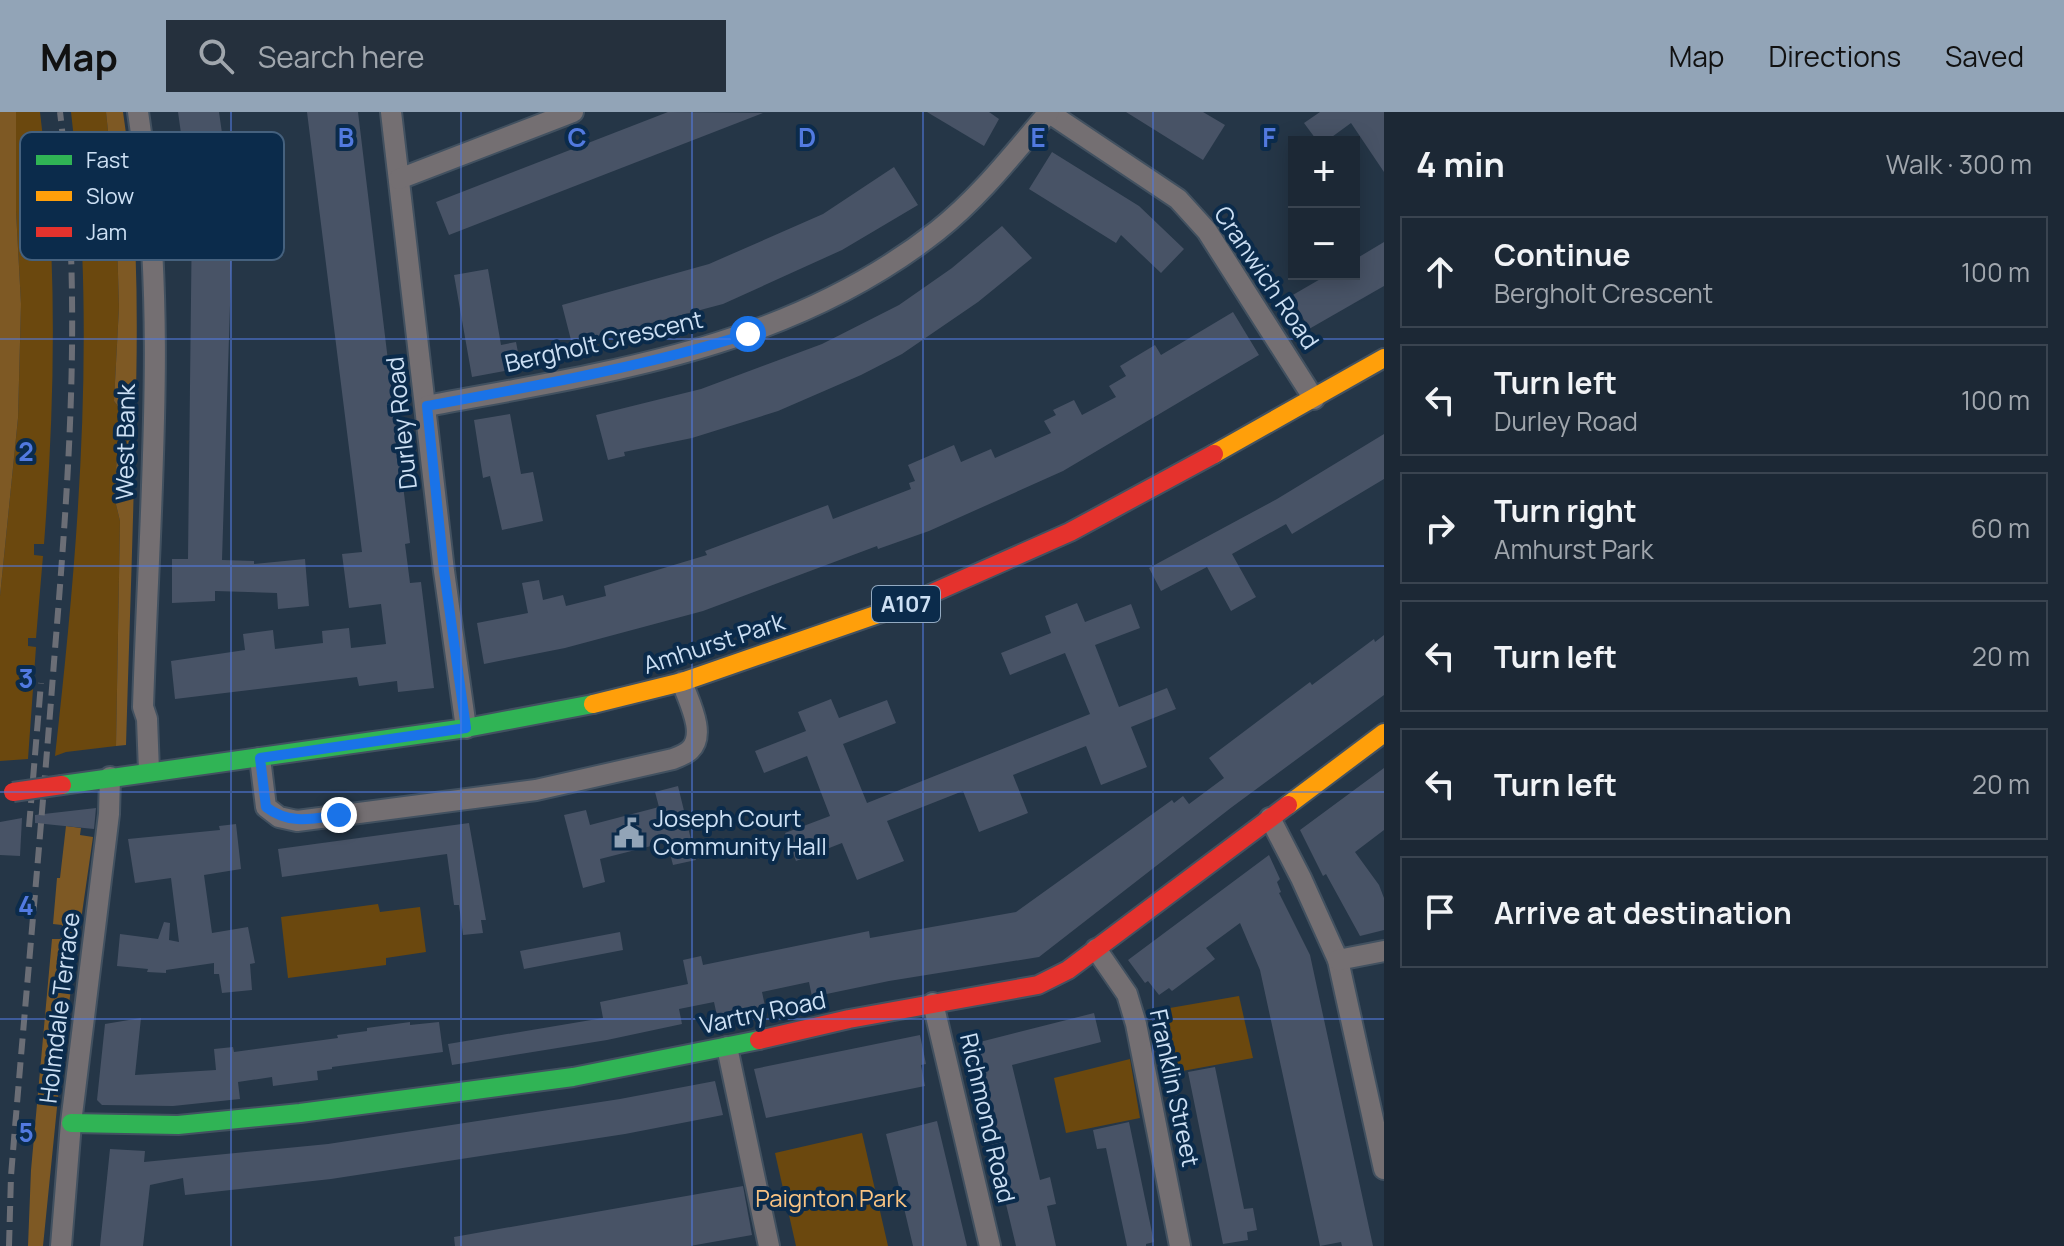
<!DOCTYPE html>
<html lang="en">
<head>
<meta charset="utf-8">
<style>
  :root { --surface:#1c2835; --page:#25303d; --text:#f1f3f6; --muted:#a0a6ad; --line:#3a4450; --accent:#92a4b7 }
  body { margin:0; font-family:Manrope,sans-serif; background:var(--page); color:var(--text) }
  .controls { position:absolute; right:24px; top:24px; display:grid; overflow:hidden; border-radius:0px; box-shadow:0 4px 20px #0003 }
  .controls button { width:72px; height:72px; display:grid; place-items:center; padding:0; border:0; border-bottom:2px solid var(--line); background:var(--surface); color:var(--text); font:40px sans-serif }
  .stop { position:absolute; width:24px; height:24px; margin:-18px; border:6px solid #1a73e8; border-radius:50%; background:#fff }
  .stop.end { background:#1a73e8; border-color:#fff; box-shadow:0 2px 8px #0008 }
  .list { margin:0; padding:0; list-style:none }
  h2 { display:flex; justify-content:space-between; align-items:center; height:104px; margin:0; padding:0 32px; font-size:34px }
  h2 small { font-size:26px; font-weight:400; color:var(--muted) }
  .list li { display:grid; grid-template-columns:52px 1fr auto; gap:24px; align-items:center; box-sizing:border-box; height:112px; margin:0 16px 16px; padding:0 16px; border:2px solid var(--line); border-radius:0px }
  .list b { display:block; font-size:30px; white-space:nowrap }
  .list p { margin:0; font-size:26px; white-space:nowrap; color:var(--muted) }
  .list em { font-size:26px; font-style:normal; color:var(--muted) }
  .icon { flex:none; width:44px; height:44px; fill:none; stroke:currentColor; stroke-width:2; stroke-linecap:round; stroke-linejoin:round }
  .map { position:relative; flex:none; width:1384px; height:1134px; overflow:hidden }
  header { display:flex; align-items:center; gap:48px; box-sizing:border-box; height:112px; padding:0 40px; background:var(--accent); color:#111 }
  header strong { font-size:38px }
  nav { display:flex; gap:44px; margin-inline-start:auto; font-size:28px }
  .search { width:560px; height:72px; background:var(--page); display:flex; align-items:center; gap:20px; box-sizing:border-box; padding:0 28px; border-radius:0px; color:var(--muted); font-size:30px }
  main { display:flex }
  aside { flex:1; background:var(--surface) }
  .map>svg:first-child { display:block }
  .green { fill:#6b480e }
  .forest { fill:#7e5924 }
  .building { fill:#485366 }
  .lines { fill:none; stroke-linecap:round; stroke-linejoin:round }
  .street-casing { stroke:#425160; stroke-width:24 }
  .fast-casing { stroke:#425160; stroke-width:22 }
  .slow-casing { stroke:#425160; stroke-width:22 }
  .jam-casing { stroke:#425160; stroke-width:22 }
  .street { stroke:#746f72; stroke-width:20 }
  .fast { stroke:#30b455; stroke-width:18 }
  .slow { stroke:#ff9f0a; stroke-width:18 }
  .jam { stroke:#e5322d; stroke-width:18 }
  .rail { stroke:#6b6e76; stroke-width:6; stroke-dasharray:16 8; stroke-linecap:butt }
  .jam-bridge-casing { stroke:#425160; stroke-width:22; stroke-linecap:butt }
  .jam-bridge { stroke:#e5322d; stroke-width:18 }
  .route { stroke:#1a73e8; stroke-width:10 }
  .grid { fill:none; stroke:#527ae0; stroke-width:2; stroke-opacity:0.55 }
  .labels { text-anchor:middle; stroke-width:8; stroke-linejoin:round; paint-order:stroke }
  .shield { fill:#0b2b4b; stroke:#93aac1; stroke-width:2 }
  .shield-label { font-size:22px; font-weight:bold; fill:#cde0f4 }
  .street-label { font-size:24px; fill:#cde0f4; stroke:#0b2b4b }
  .poi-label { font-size:24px; fill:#cde0f4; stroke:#0b2b4b; text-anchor:start }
  .park-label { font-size:24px; fill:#f8c382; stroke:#0b2b4b }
  .key { fill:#0b2b4b; stroke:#45617e; stroke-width:2 }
  .key-label { font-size:22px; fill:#cde0f4 }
  .grid-label { font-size:26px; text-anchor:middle; font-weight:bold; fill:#527ae0; stroke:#0b2b4b; stroke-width:8; stroke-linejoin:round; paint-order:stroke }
</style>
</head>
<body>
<header>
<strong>Map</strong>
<div class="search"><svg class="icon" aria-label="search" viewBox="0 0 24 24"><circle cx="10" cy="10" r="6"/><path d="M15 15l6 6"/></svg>Search here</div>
<nav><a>Map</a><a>Directions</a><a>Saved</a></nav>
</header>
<main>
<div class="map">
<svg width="1384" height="1134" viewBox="0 0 1384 1134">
  <rect width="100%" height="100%" fill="#253647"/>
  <!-- green -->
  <g class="green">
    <path d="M16,0H40C58,143 55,289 44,432H34V443L43,444L36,526H28V534L36,535L28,647L0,649V484L18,306L21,192L16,99Z"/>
    <path d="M71,0H106L116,95L119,195L114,289L126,305L127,336L117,345L114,384L120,409L116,634L66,640L55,644C79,431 97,213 71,0Z"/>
    <path d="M378,792L380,800L420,795L426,840L386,846V853L288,866L281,805Z"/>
    <path d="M1239,884L1253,946L1177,960L1164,897Z"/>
    <path d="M1130,947L1140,1006L1066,1021L1054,966Z"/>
    <path d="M862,1021L888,1134H796L775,1041Z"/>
  </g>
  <!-- forest -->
  <g class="forest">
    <path d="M0,0H16V99L21,192L18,306L0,484Z"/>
    <path d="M106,0H123C139,107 138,214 135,322C133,426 129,529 126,633L116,634L120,409L114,384L117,345L127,335L126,305L114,289L119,195L116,95Z"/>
    <path d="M66,714L81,716L80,723L93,725L64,926L43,1134H28L31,1058L52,827H61L62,813L53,812L57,766H60Z"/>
  </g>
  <!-- building -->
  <g class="building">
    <path d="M178,0H219L233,98L222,448L254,449V452L305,447L309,494L278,497L277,481L215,479V489L172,491V447H188L192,100Z"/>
    <path d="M307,0H358L410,431L405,432L410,471L421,470L434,576L398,580L397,569L359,574L357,565L175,587L171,549L245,538L243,522L273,518L275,537L323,531L322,519L349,516L351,536L386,532L381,492L349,496L342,442L362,440Z"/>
    <path d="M668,0L763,1L449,123L436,90Z"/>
    <path d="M927,0H989L999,7L984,34Z"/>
    <path d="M1126,0H1203L1225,13L1203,48Z"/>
    <path d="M1320,0H1384V60L1351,11L1325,30H1318L1304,11Z"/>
    <path d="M1052,40L1139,94L1184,137L1161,161L1121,123L1116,131L1029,77Z"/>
    <path d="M894,55L918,93L842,138L723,192L572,232L562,193L709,152L823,102Z"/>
    <path d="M1002,114L1032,146L978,190L902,242L861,263L778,299L692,326L624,340L625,344L608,348L596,303L701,277L822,232L899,193L952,156Z"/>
    <path d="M1384,130V174L1309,217L1291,184L1329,162H1354V148Z"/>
    <path d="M488,157L501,233L516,230L521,256L472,265L454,163Z"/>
    <path d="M1233,200L1259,243L1063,359L929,419L878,437L877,434L703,499L565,536L484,552L477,511L528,501L522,471L539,468L543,488L563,483L566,494L606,484L604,474L707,443L705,439L828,393L833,407L911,377L909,371L915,369L908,353L954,333L961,350L991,337L995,346L1051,321L1044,309L1056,303L1053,298L1074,288L1082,303L1116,285L1109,274L1126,264L1120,254L1155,233L1161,243Z"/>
    <path d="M510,302L521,362L533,360L543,409L502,418L490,364L483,366L474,308Z"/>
    <path d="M1384,322V367L1292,422L1286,412L1232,442L1256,485L1231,499L1207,455L1161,479L1149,456L1277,387Z"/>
    <path d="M1077,491L1085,510L1131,492L1140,516L1095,533L1119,595L1167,576L1176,597L1131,615L1147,655L1101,673L1086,634L1013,663L1028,701L979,720L963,679L887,709L904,749L857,768L842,731L796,749L785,721L830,704L807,644L764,661L755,639L806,619L798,600L831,587L839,606L887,588L896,611L843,632L867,691L1090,602L1065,541L1010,563L1001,541L1051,521L1045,504Z"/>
    <path d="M1384,523V583L1232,695L1039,845L889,869L812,885L809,870L762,880L765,894L717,904L714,890L679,897L682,912L607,928L452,953L448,932L603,906L600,890L688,872L683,848L701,844L703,853L869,819L870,826L1016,800L1172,688L1174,691L1183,684L1189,692L1224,666L1209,646L1310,570L1312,573L1374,527L1375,530Z"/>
    <path d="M1384,656V718L1355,740L1379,773L1384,786V818L1360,824L1326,762L1323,764L1300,718Z"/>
    <path d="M678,674L696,748L673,753L667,730L600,747L605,770L583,776L564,703L586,698L590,713L659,695L655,680Z"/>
    <path d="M96,696L94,717L35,711V703Z"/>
    <path d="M22,706L20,744L0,743V710Z"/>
    <path d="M469,711L486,808H481L483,821L463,823L459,793H454L447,742L282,765L278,737Z"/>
    <path d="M236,712L241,757L204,763L212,821L248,815L255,851L250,852L252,878L222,881L219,862H214V851L166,858V861L147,860L148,857L117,854L120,822L158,827L164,810L170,811L169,828L179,830L171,766L135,771L128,727L220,718L219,714Z"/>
    <path d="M1269,743L1280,767L1277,770L1281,780L1279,781L1310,843L1373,1134H1342L1341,1130L1320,1134L1260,858L1240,811L1206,836L1215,847L1172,879L1169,876L1159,883L1148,869L1145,871L1128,848Z"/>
    <path d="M620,820L623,838L524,857L520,839Z"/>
    <path d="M1094,901L1101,930L1012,953L1040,1068L1050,1065L1056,1092L1047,1094L1056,1134H1016L968,933Z"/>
    <path d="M141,906L135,963L216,958L214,937L233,935L234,940L338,926L337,923L367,919V916L410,910V913L439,910L443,940L332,955V957L317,959L318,968L273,974L272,965L238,970L240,987L173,994L102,993L97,988L105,912Z"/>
    <path d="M920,923L926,952L921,953L925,974L766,1006L754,957Z"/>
    <path d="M1215,955L1244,1097L1253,1096L1257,1118L1247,1120L1248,1128L1223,1132L1188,960Z"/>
    <path d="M715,969L723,1003L625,1022L331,1067L185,1083L183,1066L150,1073L143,1134H100L110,1037L145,1039L144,1050L328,1032L620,987Z"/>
    <path d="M937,1009L967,1134H913L899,1075L886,1022Z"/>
    <path d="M1129,1010L1154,1130L1146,1132V1134H1127L1106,1036L1097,1037L1093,1018Z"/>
    <path d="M743,1074L752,1123L690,1134H455L454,1125Z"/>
  </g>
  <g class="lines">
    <!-- street casing -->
    <g class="street-casing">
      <g id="street">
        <path d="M138,0C169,197 149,397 143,595L147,607L149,659"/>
        <path d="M391,0L444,459L466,616"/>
        <path d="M1048,0L1178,87L1207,119L1314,287"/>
        <path d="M399,67L573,0"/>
        <path d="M427,294C608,260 787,237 937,119C980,85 1013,42 1049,0"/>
        <path d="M260,646L266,695L279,705L297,709L536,678L673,647C678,645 686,642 690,638C707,622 688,588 682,570"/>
        <path d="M1270,706L1301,766L1338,848L1384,1057"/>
        <path d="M1096,837L1127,882L1136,912L1180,1134"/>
        <path d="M1338,848L1384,839"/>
        <path d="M933,891L990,1134"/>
        <path d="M727,935L769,1134"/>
        <path d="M61,1134L71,1011L109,702L110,665"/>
      </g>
    </g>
    <!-- fast casing -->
    <g class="fast-casing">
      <g id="fast">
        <path d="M62,673L466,616L593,592"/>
        <path d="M71,1011L178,1013L300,1001L573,965L759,928"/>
      </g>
    </g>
    <!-- slow casing -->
    <g class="slow-casing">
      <g id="slow">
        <path d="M1214,342L1384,246"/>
        <path d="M593,592L682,570L910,491"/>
        <path d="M1288,693L1384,621"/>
      </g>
    </g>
    <!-- jam casing -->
    <g class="jam-casing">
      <g id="jam">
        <path d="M910,491L1070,420L1214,342"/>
        <path d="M759,928L849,907L1038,873L1068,858L1288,693"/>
      </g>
    </g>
    <!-- street -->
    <use href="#street" class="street"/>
    <!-- fast -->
    <use href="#fast" class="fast"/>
    <!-- slow -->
    <use href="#slow" class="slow"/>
    <!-- jam -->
    <use href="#jam" class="jam"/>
    <!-- rail -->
    <g class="rail">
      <path d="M29,715L41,571"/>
      <path d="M9,1134L11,1064C25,892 41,721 54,550C69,363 83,187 60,0"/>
    </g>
    <!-- jam-bridge casing -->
    <g class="jam-bridge-casing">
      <path id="jam-bridge" d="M13,680L62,673"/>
    </g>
    <!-- jam-bridge -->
    <use href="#jam-bridge" class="jam-bridge"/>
  </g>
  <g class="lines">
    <!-- route -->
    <path class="route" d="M339,703C312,707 289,713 266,695L260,646L466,616L444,459L427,294C535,274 643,255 748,222"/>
  </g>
  <!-- grid -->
  <path class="grid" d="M231,0V1134M461,0V1134M692,0V1134M923,0V1134M1153,0V1134M0,227H1384M0,454H1384M0,680H1384M0,907H1384"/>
  <!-- icons -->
  <defs>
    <g id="civic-bare" transform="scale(2.4)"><path d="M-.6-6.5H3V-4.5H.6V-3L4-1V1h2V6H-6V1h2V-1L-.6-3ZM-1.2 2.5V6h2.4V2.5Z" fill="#92a4b7" stroke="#0b2b4b" stroke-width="2.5" paint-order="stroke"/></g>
  </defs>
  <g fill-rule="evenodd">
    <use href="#civic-bare" x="629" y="721"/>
  </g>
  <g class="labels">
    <!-- shield labels -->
    <rect class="shield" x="872" y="474" width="68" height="36" rx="6"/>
    <g class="shield-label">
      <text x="906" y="500">A107</text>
    </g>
    <!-- street labels -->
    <g class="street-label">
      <text transform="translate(1266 166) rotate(56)" y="8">Cranwich Road</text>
      <text transform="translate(604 230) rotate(-13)" y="8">Bergholt Crescent</text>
      <text transform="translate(402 311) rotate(-96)" y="8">Durley Road</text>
      <text transform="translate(126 330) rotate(-89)" y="8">West Bank</text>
      <text transform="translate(714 532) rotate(-18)" y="8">Amhurst Park</text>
      <text transform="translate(60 896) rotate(-83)" y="8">Holmdale Terrace</text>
      <text transform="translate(763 901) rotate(-12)" y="8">Vartry Road</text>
      <text transform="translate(1174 976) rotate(78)" y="8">Franklin Street</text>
      <text transform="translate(987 1006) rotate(77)" y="8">Richmond Road</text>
    </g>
    <!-- poi labels -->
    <g class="poi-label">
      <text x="653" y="715">Joseph Court<tspan x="653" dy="28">Community Hall</tspan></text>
    </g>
    <!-- park labels -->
    <g class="park-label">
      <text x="831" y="1095">Paignton Park</text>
    </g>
  </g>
  <!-- legend -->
  <rect x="20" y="20" width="264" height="128" rx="12" class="key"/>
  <rect x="36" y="43" width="36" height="10" fill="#30b455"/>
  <rect x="36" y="79" width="36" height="10" fill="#ff9f0a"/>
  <rect x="36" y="115" width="36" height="10" fill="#e5322d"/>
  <g class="key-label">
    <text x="86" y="56">Fast</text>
    <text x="86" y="92">Slow</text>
    <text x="86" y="128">Jam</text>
  </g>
  <g class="grid-label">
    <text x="346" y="35">B</text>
    <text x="577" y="35">C</text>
    <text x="807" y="35">D</text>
    <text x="1038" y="35">E</text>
    <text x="1269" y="35">F</text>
    <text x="26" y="349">2</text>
    <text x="26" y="576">3</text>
    <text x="26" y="803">4</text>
    <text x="26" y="1030">5</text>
  </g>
</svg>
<div class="controls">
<button>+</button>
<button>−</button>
</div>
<div class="stop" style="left:748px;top:222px"></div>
<div class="stop end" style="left:339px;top:703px"></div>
</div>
<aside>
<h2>4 min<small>Walk · 300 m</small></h2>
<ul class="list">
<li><svg class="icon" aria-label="ahead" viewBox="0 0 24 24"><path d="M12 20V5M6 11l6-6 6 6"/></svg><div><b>Continue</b><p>Bergholt Crescent</p></div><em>100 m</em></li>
<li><svg class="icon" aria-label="left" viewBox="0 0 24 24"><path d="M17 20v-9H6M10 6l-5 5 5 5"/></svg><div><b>Turn left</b><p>Durley Road</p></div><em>100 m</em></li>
<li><svg class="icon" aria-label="right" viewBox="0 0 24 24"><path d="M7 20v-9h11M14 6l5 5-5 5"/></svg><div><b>Turn right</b><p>Amhurst Park</p></div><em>60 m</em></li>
<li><svg class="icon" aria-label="left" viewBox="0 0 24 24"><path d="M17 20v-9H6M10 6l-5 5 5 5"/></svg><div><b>Turn left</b></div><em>20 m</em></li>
<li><svg class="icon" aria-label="left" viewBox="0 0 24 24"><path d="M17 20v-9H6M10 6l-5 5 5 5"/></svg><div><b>Turn left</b></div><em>20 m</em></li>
<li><svg class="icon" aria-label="arrive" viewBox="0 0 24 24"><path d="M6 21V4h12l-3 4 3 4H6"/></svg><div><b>Arrive at destination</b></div></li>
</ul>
</aside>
</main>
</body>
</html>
